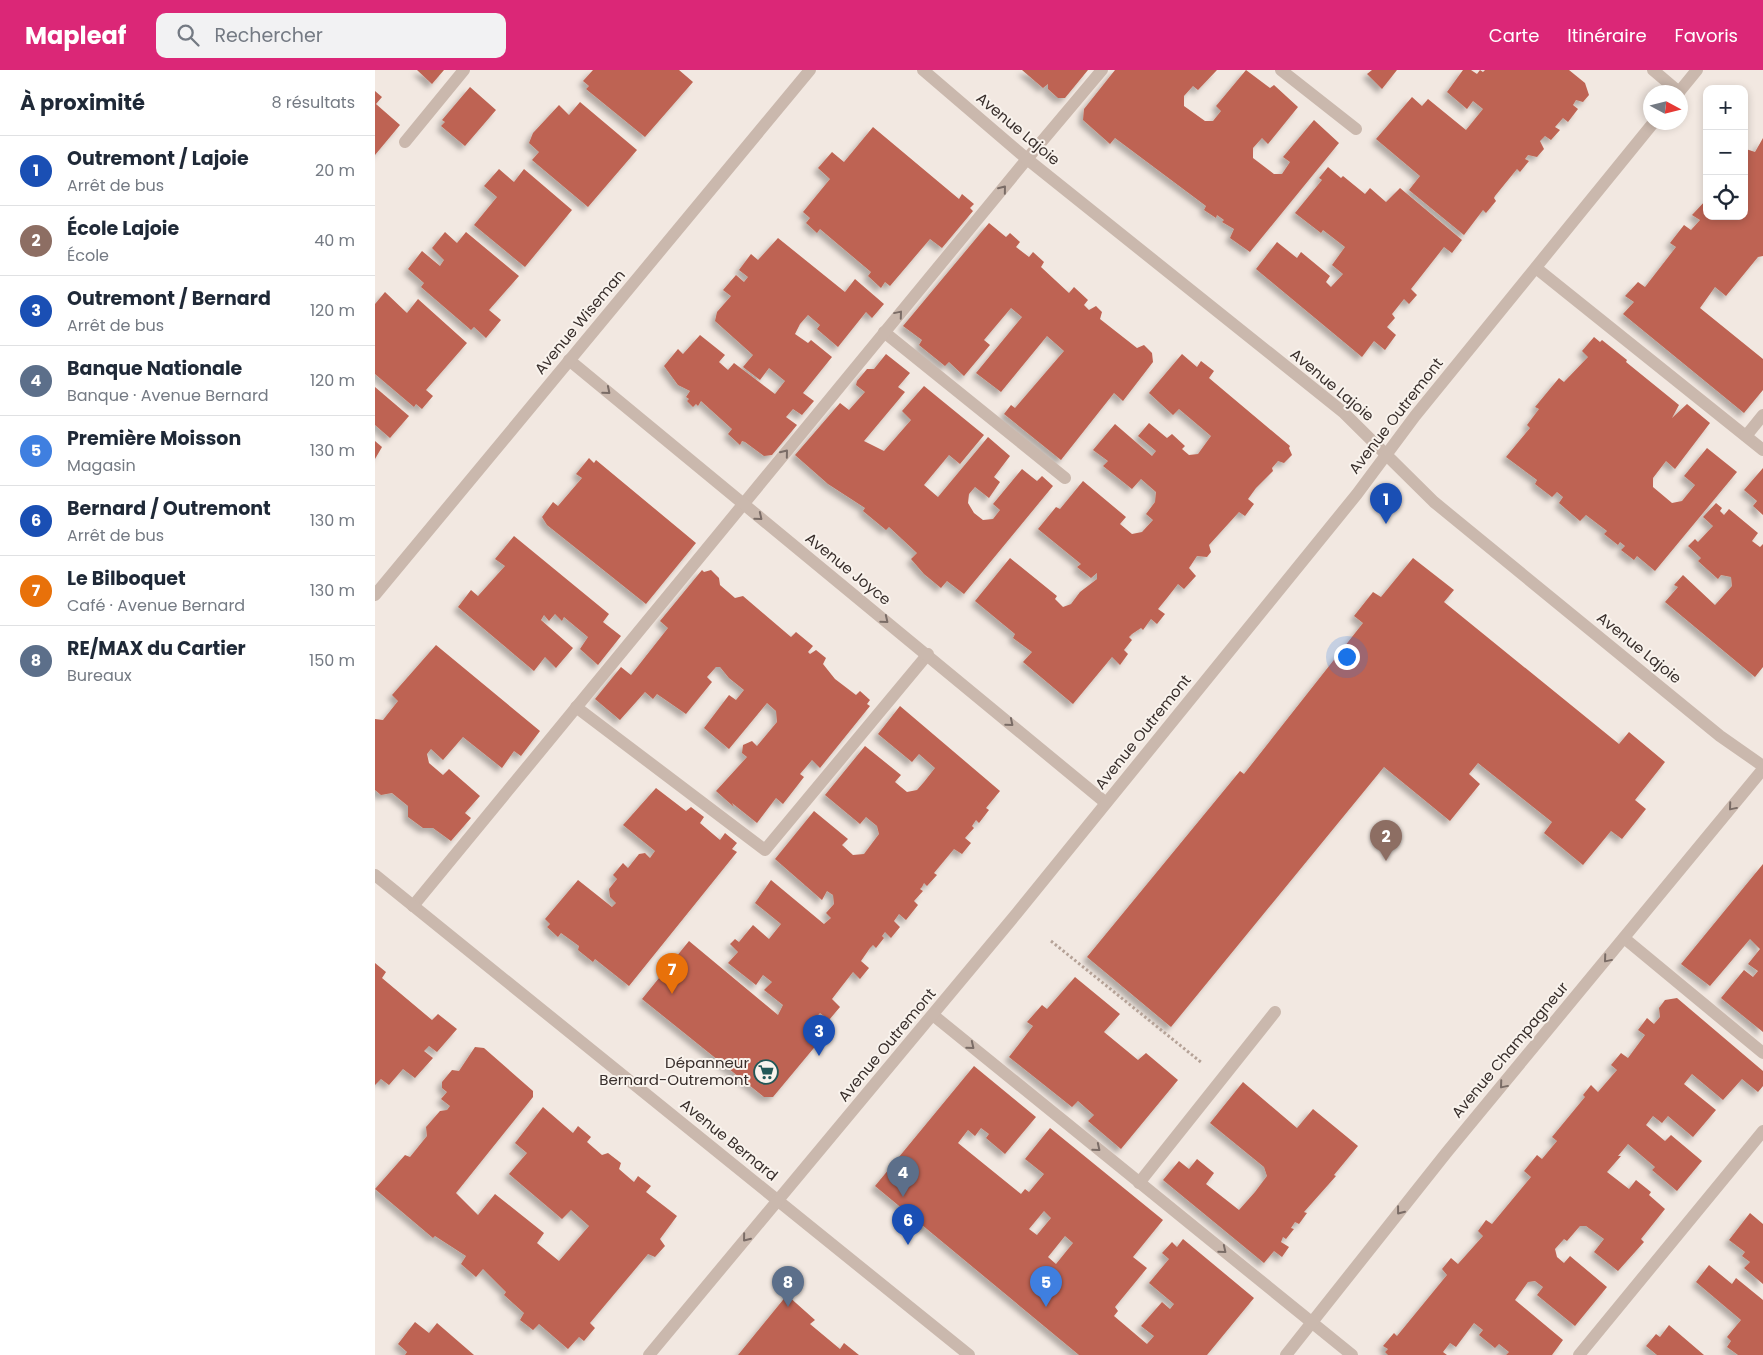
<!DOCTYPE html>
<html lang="fr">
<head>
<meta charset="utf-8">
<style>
  :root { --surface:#fff; --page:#f2f2f3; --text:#1f2937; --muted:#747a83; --line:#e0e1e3; --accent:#db2777 }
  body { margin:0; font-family:Poppins,sans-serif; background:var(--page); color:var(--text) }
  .controls { position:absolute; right:15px; top:15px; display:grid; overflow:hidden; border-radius:10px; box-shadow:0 2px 8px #0003 }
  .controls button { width:45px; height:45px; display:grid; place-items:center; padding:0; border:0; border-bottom:1px solid var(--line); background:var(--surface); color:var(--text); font:25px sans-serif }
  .compass { position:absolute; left:1268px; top:15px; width:45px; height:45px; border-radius:50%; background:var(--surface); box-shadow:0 2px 8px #0003; rotate:97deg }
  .you { position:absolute; left:971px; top:586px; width:18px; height:18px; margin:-12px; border:4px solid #fff; border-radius:50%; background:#1a73e8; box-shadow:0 0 0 8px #1a73e833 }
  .badge { display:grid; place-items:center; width:32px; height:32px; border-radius:50%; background:var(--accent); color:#fff; font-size:16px; font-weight:700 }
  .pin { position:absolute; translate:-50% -41px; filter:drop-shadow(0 1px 2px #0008) }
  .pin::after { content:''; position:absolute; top:26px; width:18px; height:15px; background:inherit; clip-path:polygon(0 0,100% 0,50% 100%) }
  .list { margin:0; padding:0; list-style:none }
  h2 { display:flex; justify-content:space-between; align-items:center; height:65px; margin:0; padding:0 20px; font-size:21px }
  h2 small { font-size:16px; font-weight:400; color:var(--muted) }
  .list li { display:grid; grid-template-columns:32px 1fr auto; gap:15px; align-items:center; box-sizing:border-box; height:70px; padding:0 20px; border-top:1px solid var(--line) }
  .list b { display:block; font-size:19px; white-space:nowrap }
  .list p { margin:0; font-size:16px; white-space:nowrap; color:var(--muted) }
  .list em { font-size:16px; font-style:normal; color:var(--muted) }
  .icon { flex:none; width:28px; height:28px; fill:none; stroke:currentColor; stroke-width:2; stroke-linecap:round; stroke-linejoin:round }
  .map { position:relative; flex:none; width:1388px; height:1285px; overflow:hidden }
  header { display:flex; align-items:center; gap:30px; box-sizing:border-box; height:70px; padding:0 25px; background:var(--accent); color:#fff }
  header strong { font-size:24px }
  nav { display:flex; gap:28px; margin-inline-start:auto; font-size:18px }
  .search { width:350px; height:45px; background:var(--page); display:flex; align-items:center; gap:12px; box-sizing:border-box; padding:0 18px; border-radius:10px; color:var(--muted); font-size:19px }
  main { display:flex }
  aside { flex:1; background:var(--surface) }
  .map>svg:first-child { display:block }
  .building { fill:#be6452; fill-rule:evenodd; filter:url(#shadow) }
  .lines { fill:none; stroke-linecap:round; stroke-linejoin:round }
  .path { stroke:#b5a297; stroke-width:3; stroke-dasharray:2.5 2.5; stroke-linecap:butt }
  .service { stroke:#cab8ad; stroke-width:12 }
  .minor { stroke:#cab8ad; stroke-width:12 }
  .oneway { stroke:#7a6c66 }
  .labels { text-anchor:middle; stroke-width:4; stroke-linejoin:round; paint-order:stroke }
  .street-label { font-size:15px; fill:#382e2b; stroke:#f9f3ed }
  .poi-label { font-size:15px; fill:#382e2b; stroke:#f9f3ed; text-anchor:end }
</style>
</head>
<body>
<header>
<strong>Mapleaf</strong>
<div class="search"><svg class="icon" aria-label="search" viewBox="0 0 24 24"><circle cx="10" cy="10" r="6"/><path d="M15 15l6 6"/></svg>Rechercher</div>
<nav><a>Carte</a><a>Itinéraire</a><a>Favoris</a></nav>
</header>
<main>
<aside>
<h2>À proximité<small>8 résultats</small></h2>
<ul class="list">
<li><span class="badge" style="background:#1a4fb4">1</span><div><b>Outremont / Lajoie</b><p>Arrêt de bus</p></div><em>20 m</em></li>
<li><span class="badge" style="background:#8d6e63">2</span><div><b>École Lajoie</b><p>École</p></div><em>40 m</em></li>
<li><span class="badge" style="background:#1a4fb4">3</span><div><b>Outremont / Bernard</b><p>Arrêt de bus</p></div><em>120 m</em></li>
<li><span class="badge" style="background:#5c6f8a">4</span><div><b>Banque Nationale</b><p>Banque · Avenue Bernard</p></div><em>120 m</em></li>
<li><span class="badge" style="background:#3f7fe0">5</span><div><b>Première Moisson</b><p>Magasin</p></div><em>130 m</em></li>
<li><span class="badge" style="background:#1a4fb4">6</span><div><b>Bernard / Outremont</b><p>Arrêt de bus</p></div><em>130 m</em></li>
<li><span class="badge" style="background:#e8710a">7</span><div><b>Le Bilboquet</b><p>Café · Avenue Bernard</p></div><em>130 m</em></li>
<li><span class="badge" style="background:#5c6f8a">8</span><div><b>RE/MAX du Cartier</b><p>Bureaux</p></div><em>150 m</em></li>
</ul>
</aside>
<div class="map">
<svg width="1388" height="1285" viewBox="0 0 1388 1285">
  <defs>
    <filter id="shadow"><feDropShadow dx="-4.5" dy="4.5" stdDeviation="2.5" flood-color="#0004"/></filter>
  </defs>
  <rect width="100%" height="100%" fill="#f2e8e1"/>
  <!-- building -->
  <g class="building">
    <path d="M42,0H69L57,14Z"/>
    <path d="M218,0H304L318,12L270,67L211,19L214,16L208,11Z"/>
    <path d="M647,0H713L690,28H683L673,19V14L668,18Z"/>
    <path d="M740,0H842L823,20L818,16L809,26V36L830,51H838L846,41L841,36L871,0L895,18L899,15L923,37L893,74L887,68L878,78V88L899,104H907L915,92L908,87L939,50L964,73L875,182L855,168L859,159L847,152L849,150L842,145L841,148L829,140L831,136L740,68L735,74L708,50L709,39Z"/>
    <path d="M997,0H1022L1007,19L992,4Z"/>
    <path d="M1088,0H1096L1102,4L1105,0L1108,2L1110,0H1194L1210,13L1214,25L1208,32L1201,30L1198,35L1203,39L1193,52L1188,48L1180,57L1185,60L1176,70L1170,66L1165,71L1169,79L1162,87L1153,85L1150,89L1154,91L1145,102L1142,99L1120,126L1119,128L1121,131L1111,143L1108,140L1089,165L1034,120L1045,106L1001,69L1037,27L1047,36L1053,29L1091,60L1108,39L1098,31L1092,39L1072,22Z"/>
    <path d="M95,17L121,40L90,76L66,56L70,52L67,50Z"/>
    <path d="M0,21L7,27L1,34L25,55L0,85Z"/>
    <path d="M205,32L262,80L213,137L157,90L164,82L154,73L158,63L184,35L194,45Z"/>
    <path d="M498,57L584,129L587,124L599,134L595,138L598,141L567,178L555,169L515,216L510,212L506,218L493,206L496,202L445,159L442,163L431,153L435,148L428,142L455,109L443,98L457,82L469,92Z"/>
    <path d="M1388,68V186L1383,187L1351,226L1340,217L1325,238L1388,289V320L1369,343L1248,244L1259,232L1250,226L1263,212L1270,217L1301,177L1295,173L1309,155L1316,160L1325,150L1317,145L1332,129V146H1369V81L1371,79L1380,82Z"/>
    <path d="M953,97L966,108L968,106L990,124L995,118L1011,132L1025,118L1087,170L1077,183L1069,177L1036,219L1042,225L1034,234L1029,229L1017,244L1020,248L1012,257L1021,265L1010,280L999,271L987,287L881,199L902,172L922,188L926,182L955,206L951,212L956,217L968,204L957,195L970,177L948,160L946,163L920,143L947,110L944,108Z"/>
    <path d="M124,99L139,112L149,99L197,140L150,197L99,155L122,127L109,116Z"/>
    <path d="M614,153L631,167L635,163L645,172L641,177L654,187L658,182L669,192L666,197L694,223L699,217L713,230L709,235L714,240L721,236L727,242L725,249L762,278L769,275L777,283L778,292L748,331L739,323L686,390L629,344L636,335L640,338L689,281L672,266L626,322L601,303L647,247L636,238L609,270L615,275L589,306L574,292L570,296L544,275L547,270L528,256Z"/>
    <path d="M70,162L82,173L91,162L144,206L114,240L126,250L111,268L99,257L96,260L46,217L49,213L33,199L47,181L65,196L69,190L57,178Z"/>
    <path d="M403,168L470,222L480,209L509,234L497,248L491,242L463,277L442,259L445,255L433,245L425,254L420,264L433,273L436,270L457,287L428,323L439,331L427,345L418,339L411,347L422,355L397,385L389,386L370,372L367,371L365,375L353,364L357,359L326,331L323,336L321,334L318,337L312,331L314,329L311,327L315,321L303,315L289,296L303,279L308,284L325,265L350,285L344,292L353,300L359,293L400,324L410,311L394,298L385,310L368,297L378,285L340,251L342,242L356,226L348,220L361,205L369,212L373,207L364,200L376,184L383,190Z"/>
    <path d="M10,222L32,243L43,229L92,273L51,320L58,326L47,339L41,334L39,337L0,304V234Z"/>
    <path d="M1219,267L1225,272L1227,270L1252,290L1251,292L1304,335L1297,348L1312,334L1335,353L1300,399L1291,391L1278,408V417L1297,433L1307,431L1320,415L1309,406L1332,378L1362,402L1280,501L1262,486L1259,490L1246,480L1250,476L1245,472L1243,475L1229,464L1232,461L1211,445L1205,451L1184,433L1188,427L1182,422L1177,427L1160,414L1162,410L1131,387L1155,358L1152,355L1164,339L1160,337L1184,308L1189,312L1213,287L1207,281Z"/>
    <path d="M511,284L535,303L523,317L530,322L489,371L509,381L536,350L527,341L549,316L609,365L585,394L574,385L549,415L563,427L613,367L635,386L619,407L625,412L614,428L600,417L594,424L593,433L599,443L608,450L618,449L625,440L618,434L647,399L662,411L667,406L678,416L589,524L572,511L566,518L549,504L536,489L542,483L527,469L514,457L511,460L488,441L490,438L453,414L420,385L465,333L474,340L490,322L481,315L482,311L492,299H499Z"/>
    <path d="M807,284L822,297L826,291L839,301L834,308L915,376L914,378L917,385L909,393L903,391L897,398L898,401L881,418L873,429L879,434L870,446L864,442L834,475L836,482L832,487L822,486L814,498L821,506L809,519L803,514L792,528L783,539L790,544L782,554L776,549L768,560L766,558L757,564L754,567L757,570L749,580L753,584L745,595L737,587L698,634L648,592L657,582L638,568L640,564L600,531L635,488L682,526L680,529L688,537L696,534L705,522L722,509V503L716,508L702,497L706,494L663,459L681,437L685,439L708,411L751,447L745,454L757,464L767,462L778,450L771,444L780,432L781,422L766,409L757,419L728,396L733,391L718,380L740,354L777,386L781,381L763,366L774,353L792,368L797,364L810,376L807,379L814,385L823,384L836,366L804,339L798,345L774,323Z"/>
    <path d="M0,317L34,346L15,368L0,355Z"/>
    <path d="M0,371L7,377L0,389Z"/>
    <path d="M214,388L219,393L221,390L321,473L271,534L172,455L167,447L178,432L183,436L207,408L201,404Z"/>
    <path d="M1388,398V445L1378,436L1382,431L1369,420Z"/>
    <path d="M1341,433L1347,438L1345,441L1349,445L1354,439L1383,463L1377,471L1385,477L1388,474V597L1380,607L1290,532L1303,517L1299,515L1308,505L1340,535L1357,516L1356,507L1346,505L1343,509L1323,491L1326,488L1313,476L1320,469L1323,472L1338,456L1328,447Z"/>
    <path d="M139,466L234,544L228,552L246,566L223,595L205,579L213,567L189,547L187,551L180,544L174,551L169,545L166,550L198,578L181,598L170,587L159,601L83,537L96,520L103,526L130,496L120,489Z"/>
    <path d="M1038,488L1079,520L1069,532L1244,674L1254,662L1290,692L1260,730L1271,739L1247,769L1236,761L1208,795L1169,763L1177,752L1103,693L1094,704L1105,714L1075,751L1009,697L796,957L712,887L865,701L869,704L988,553L979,546L998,522L1006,527Z"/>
    <path d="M327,500L329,502L336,500L344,508L345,515L360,528L368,526L416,567L421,562L438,576L433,582L435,584L441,580L451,588L448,594L460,609L481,625L485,621L495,630L492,634L495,636L445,698L437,690L425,704L429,707L408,734L401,728L382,753L357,733L359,737L341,721L372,687L367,683L368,675L377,671L382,676L402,652L401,641L392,633L354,679L329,658L354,625L361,630L369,620L354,608L345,597H341L332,607L337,612L311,644L282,624L278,629L270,622L245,650L220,629L246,597L256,605L293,558L285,551Z"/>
    <path d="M61,575L165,661L146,686L139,681L127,698L88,667L68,690L56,679L52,684L54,693L68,705L74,699L105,726L90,743L96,748L76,771L58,758H48L33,747V736L17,723L6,725L0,720V649L8,650L23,631L17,625Z"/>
    <path d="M525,636L625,721L611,738L614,740L604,753L601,750L597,756L599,758L590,768L596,773L587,784L579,779L559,803L562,805L552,816L549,813L547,817L545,819L548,821L539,831L543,835L531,850L524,844L519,851L525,857L516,868L510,862L507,866L509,868L501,878L498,875L495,878L486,891L494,898L485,909L478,902L467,916L457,929L465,937L454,950L445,943L434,956L448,967L398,1027H389L267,929L314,871L403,945L408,935L389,920L397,912L388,905L381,915L353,893L363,882L355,874L360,869L364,872L378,855L394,869L406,854L380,833L396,810L449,854L456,848L451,843L459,834L458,825L452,821L447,830L400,789L439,741L473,769L467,775L478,785L489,784L504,764L502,756L491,747L485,754L450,725L490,676L526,705L520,712L532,722L542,720L549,712L560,698L544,684L537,692L503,664Z"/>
    <path d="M281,718L311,741L316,737L329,747L325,753L345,770L350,763L362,773L357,779L362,782L254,916L220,889L218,892L203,880L204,876L186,863L183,867L172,857L175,854L170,849L203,810L237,837L241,833L235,827L234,819L242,809L238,805L248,793L253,798L264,784L270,783L275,788L280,781L248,755Z"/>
    <path d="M1388,794V962L1346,928L1369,900L1378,907L1383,901L1373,894L1385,879L1375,869L1335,916L1306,894Z"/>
    <path d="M0,893L11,902L7,908L57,950L63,944L82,959L62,982L54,976L49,981L58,988L40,1008L28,999L14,1015L6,1009L0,1015Z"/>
    <path d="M700,907L745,944L729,962L763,990L771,983L803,1010L746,1079L713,1051L719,1045L703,1031L697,1037L634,987L658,956L652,952L667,935L672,939Z"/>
    <path d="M1302,928L1388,1001V1016L1383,1022L1367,1009L1348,1030L1317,1004L1309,1014L1341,1040L1318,1067L1293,1046L1287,1053L1278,1046L1271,1055L1290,1071L1296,1065L1327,1091L1302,1121L1277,1100L1280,1097L1253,1074L1243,1086H1246L1232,1102L1254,1119L1261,1110L1276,1122L1274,1125L1290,1139L1266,1169L1269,1172L1243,1201L1219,1182L1229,1169L1211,1156H1205L1192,1171L1189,1169L1180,1179L1182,1187L1189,1193L1195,1186L1232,1217L1200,1256L1162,1225L1168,1217L1160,1211L1153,1212L1140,1230L1188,1270L1177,1285H1131L1134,1282L1124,1274L1120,1278L1104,1265L1108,1260L1099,1253L1081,1277L1075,1273L1068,1282L1072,1285H1013L1010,1282L1013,1279L1008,1276L1019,1263L1022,1266L1072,1205L1067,1199L1076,1188L1083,1194L1108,1166L1103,1161L1111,1150L1117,1154L1156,1107L1149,1101L1162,1085L1167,1089L1182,1071L1177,1067L1210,1027L1208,1025L1216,1015L1223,1022L1242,1000L1236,995L1246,983L1253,988L1270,965L1263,960L1272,948L1279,954L1285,947L1284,938L1290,930Z"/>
    <path d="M100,977L109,978L158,1021V1027L81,1123L103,1145L120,1124L169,1163L162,1173L184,1191L214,1156L196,1140L187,1149L134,1104L152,1083L140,1073L168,1037L198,1063L203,1056L216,1067L212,1072L227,1085L233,1083L246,1093L244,1099L259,1112L263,1106L276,1116L271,1122L302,1146L285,1169L290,1176L280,1187L273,1184L215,1253L220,1258L209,1271L204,1267L193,1279L164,1254L158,1260L145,1250L149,1243L129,1225L131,1222L108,1199L101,1207L86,1194L91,1186L60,1166L58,1168L0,1119L30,1085L35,1087L52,1066L51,1057L65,1041L72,1040L75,1036L66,1029L72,1022L67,1018V1012L77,1000L84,1001Z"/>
    <path d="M599,996L661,1047L630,1084L611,1068L614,1064L606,1058L600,1066L593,1060L583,1073L646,1124L650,1119L654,1122L669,1104L650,1089L675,1058L788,1150L758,1187L772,1198L740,1237L743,1241L739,1246L772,1274L779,1266L766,1256L787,1232L795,1239L799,1234L774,1213L794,1189L787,1183L797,1172L802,1177L808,1169L879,1228L832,1285H704L500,1116ZM669,1141L676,1148L662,1165L654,1159ZM690,1166L698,1173L681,1194L673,1187Z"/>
    <path d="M868,1012L922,1058L938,1039L983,1076L959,1105L961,1106L929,1142L932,1143L924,1154L920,1152L916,1158L919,1159L911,1169L908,1167L906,1172L914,1177L907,1187L899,1181L889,1193L788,1110L804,1091L814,1099L822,1089L839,1103L831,1114L864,1140L880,1122L892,1106L889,1097L835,1053Z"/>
    <path d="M1375,1143L1388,1154V1214L1369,1198L1375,1192L1367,1186L1370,1182L1354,1170Z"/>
    <path d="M1334,1195L1357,1214L1361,1208L1388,1230V1285H1363L1352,1277L1356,1271L1352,1267L1366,1250L1321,1212Z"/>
    <path d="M412,1225L440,1250L435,1254L465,1279L469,1273L484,1285H363Z"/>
    <path d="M40,1252L54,1263L62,1253L99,1285H30L32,1282L23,1274Z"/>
    <path d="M1294,1255L1329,1285H1282L1271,1276L1281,1264L1285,1267Z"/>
  </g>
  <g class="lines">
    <!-- path -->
    <path class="path" d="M676,871L827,993"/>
    <!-- service -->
    <g class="service">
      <path d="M906,0L981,59"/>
      <path d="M30,72L89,0"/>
      <path d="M1161,198L1388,380"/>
      <path d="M509,262L690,408"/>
      <path d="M1371,366L1388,345"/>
      <path d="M201,637L390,780L553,584"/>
      <path d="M38,836L652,89L727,0"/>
      <path d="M1249,868L1388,983"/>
      <path d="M558,945L977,1285"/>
      <path d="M764,1113L900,942"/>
      <path d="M1204,1285L1388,1061"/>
    </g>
    <!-- minor -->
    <g class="minor">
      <path d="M548,0L652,89L968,342L1059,432L1345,666L1388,696"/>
      <path d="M1278,0L1304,22"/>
      <path d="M1304,22L1322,0"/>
      <path d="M194,290L731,733"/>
      <path d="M0,525L435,0"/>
      <path d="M0,805L594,1285"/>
      <path d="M274,1285L642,843L982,424L1040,346L1279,52"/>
      <path d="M911,1285L1072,1082L1388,699"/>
    </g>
  </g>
  <!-- one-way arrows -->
  <defs><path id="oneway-chevron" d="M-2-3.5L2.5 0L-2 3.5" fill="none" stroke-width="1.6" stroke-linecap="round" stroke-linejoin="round" transform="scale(1.25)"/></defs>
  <g class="oneway">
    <use href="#oneway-chevron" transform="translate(628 119) rotate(-51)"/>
    <use href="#oneway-chevron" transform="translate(524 244) rotate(-50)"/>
    <use href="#oneway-chevron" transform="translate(232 321) rotate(40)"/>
    <use href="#oneway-chevron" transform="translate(410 383) rotate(-51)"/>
    <use href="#oneway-chevron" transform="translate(384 447) rotate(39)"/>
    <use href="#oneway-chevron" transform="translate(510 550) rotate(39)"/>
    <use href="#oneway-chevron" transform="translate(635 653) rotate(40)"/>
    <use href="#oneway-chevron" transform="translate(1357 737) rotate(130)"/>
    <use href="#oneway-chevron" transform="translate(1232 889) rotate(130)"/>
    <use href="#oneway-chevron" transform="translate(596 976) rotate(39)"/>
    <use href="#oneway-chevron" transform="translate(1128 1015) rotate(130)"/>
    <use href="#oneway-chevron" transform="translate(722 1078) rotate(39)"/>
    <use href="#oneway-chevron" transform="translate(1025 1141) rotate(128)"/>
    <use href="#oneway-chevron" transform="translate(371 1168) rotate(129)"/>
    <use href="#oneway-chevron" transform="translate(848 1180) rotate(39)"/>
  </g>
  <!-- icons -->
  <defs>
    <g id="supermarket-ring" transform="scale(1.25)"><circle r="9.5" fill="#f9f3ed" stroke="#235857" stroke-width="1.5"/><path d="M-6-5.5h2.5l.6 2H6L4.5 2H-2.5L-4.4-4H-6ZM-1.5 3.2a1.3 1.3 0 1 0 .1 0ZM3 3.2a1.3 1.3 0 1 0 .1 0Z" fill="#235857"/></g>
  </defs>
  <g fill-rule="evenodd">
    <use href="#supermarket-ring" x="391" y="1002"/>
  </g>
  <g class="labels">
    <!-- street labels -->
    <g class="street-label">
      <text transform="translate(643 59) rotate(40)" y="5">Avenue Lajoie</text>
      <text transform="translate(205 252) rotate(-50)" y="5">Avenue Wiseman</text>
      <text transform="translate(957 315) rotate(40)" y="5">Avenue Lajoie</text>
      <text transform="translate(1021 346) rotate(-52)" y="5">Avenue Outremont</text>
      <text transform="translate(473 499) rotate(39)" y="5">Avenue Joyce</text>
      <text transform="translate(1264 578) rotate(39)" y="5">Avenue Lajoie</text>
      <text transform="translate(768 662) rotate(-51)" y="5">Avenue Outremont</text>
      <text transform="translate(512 975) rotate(-50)" y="5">Avenue Outremont</text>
      <text transform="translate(1135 980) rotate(-50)" y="5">Avenue Champagneur</text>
      <text transform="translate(354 1070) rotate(39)" y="5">Avenue Bernard</text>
    </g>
    <!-- poi labels -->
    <g class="poi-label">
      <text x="374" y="998">Dépanneur<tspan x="374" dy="17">Bernard-Outremont</tspan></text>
    </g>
  </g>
</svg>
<div class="controls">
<button>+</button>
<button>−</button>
<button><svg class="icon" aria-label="locate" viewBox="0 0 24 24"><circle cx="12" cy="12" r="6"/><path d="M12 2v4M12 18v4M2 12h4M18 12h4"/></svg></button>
</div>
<svg class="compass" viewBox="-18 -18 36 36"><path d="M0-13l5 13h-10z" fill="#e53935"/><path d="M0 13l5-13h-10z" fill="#747a83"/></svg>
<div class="you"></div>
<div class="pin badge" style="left:1011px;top:454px;background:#1a4fb4">1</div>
<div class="pin badge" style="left:1011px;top:791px;background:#8d6e63">2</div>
<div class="pin badge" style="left:444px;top:986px;background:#1a4fb4">3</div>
<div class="pin badge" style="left:528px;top:1127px;background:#5c6f8a">4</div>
<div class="pin badge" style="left:671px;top:1237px;background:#3f7fe0">5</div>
<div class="pin badge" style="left:533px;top:1175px;background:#1a4fb4">6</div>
<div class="pin badge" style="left:297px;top:924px;background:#e8710a">7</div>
<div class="pin badge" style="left:413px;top:1237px;background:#5c6f8a">8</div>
</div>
</main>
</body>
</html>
